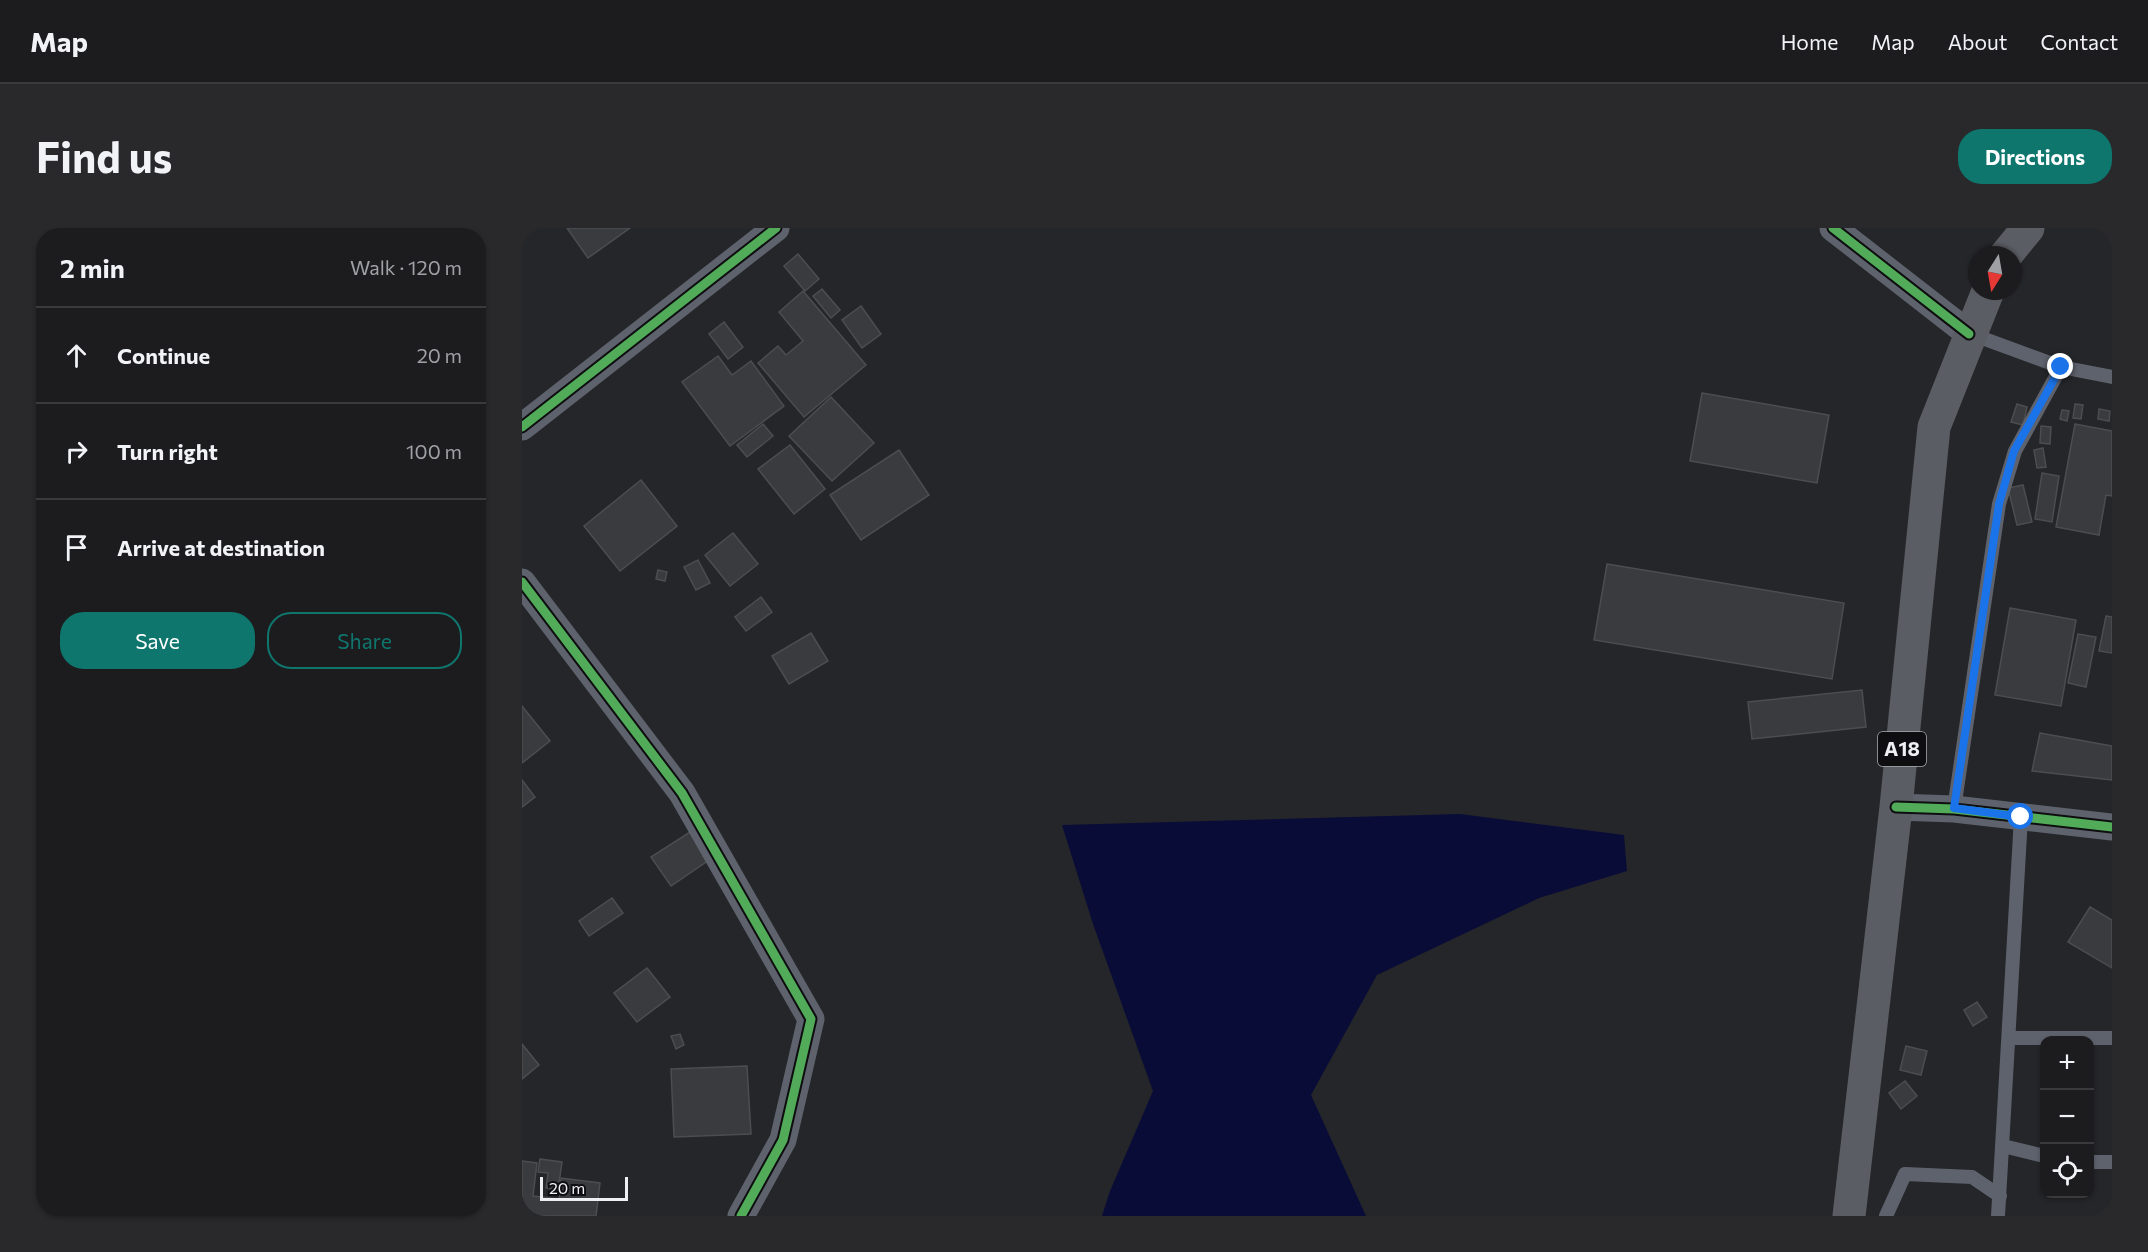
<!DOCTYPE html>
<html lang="en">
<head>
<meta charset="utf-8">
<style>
  :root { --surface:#1c1c1f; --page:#29292c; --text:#f1f3f6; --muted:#a0a1a4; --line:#3a3a3d; --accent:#0f766e }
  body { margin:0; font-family:Commissioner,sans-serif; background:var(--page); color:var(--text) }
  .controls { position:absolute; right:18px; bottom:18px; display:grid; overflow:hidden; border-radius:12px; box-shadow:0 2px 4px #0004 }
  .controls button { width:54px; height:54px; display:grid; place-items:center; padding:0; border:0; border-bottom:2px solid var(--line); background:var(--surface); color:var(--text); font:30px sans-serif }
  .compass { position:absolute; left:1446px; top:18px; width:54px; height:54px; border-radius:50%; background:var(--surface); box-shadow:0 2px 4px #0004; rotate:191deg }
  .scale { position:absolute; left:18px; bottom:15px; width:88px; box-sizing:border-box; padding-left:6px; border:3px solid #eeeff3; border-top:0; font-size:16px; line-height:21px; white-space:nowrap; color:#eeeff3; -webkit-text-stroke:4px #0e0e11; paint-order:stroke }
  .stop { position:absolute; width:18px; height:18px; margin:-14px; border:4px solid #1a73e8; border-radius:50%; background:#fff }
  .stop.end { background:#1a73e8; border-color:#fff; box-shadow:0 2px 6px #0008 }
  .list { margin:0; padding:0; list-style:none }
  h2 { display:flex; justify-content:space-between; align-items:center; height:78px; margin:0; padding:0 24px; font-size:26px }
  h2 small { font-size:20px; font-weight:400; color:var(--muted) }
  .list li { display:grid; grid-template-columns:39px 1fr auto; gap:18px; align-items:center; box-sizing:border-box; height:96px; padding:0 24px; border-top:2px solid var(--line) }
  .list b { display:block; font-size:22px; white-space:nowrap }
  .list em { font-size:20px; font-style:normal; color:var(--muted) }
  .actions { display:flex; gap:12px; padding:18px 24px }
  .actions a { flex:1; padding:14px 0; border:2px solid var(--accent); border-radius:24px; text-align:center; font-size:21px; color:var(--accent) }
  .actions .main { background:var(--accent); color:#fff }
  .icon { flex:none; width:33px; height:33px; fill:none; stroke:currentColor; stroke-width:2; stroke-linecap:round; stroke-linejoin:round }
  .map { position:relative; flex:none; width:1590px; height:988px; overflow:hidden; border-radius:24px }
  header { display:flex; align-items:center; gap:36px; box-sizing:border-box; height:84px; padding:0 30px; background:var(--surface); border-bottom:2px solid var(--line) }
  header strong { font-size:28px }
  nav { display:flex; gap:33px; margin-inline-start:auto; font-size:21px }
  .intro { display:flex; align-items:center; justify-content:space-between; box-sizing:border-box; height:144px; padding:0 36px }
  h1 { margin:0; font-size:42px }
  .button { padding:15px 27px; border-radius:24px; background:var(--accent); color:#fff; font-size:21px; font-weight:700 }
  main { display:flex; gap:36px; padding:0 36px }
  aside { flex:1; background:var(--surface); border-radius:24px; box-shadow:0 2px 4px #0004 }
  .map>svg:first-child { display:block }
  .water { fill:#0a0c38 }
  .building { fill:#3a3b3e; stroke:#4c4d4f; stroke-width:1.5 }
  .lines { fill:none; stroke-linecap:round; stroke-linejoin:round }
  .lane { stroke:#5e626d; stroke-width:14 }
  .street { stroke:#5e626d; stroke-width:27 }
  .highway { stroke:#5b5d64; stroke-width:33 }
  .cycleway-casing { stroke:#0e0e11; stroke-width:13 }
  .cycleway { stroke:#51ab58; stroke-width:9 }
  .route { stroke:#1a73e8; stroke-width:8 }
  .labels { text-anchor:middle; stroke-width:4.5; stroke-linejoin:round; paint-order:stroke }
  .shield { fill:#0e0e11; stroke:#abacaf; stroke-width:1.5 }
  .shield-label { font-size:20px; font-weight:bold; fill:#eeeff3 }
</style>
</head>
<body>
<header>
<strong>Map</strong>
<nav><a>Home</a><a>Map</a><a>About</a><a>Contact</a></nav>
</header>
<div class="intro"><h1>Find us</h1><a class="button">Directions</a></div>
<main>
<aside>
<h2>2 min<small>Walk · 120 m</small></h2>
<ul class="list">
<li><svg class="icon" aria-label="ahead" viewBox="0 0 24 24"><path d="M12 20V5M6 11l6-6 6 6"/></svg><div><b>Continue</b></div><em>20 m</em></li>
<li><svg class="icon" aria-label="right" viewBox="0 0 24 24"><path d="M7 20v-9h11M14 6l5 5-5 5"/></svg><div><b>Turn right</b></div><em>100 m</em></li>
<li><svg class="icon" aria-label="arrive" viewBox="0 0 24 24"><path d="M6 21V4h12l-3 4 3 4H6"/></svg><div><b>Arrive at destination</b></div></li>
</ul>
<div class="actions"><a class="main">Save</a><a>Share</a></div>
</aside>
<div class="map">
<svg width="1590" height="988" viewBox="0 0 1590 988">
  <rect width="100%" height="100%" fill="#252629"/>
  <!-- water -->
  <path class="water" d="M938,586L1102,607L1105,643L1017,670L855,747L789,867L844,988H580L588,963L631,863L571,696L540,597Z"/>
  <!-- building -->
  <g class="building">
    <path d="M45,0H108L66,30Z"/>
    <path d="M276,26L297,51L283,63L262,38Z"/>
    <path d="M300,61L318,82L309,90L291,68Z"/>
    <path d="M281,63L344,137L282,189L236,135L256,118L264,127L281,113L257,84Z"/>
    <path d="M339,78L359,106L340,120L320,92Z"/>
    <path d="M202,94L221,119L206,131L187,106Z"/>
    <path d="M196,128L210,147L229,133L262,178L208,218L160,154Z"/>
    <path d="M1180,165L1307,187L1295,255L1168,233Z"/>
    <path d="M309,169L352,215L310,253L267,208Z"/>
    <path d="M1495,176L1505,179L1501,197L1489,194Z"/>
    <path d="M1553,176L1561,177L1559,191L1551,190Z"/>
    <path d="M1577,181L1588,183L1587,193L1576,191Z"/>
    <path d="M1540,182L1547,183L1545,193L1538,191Z"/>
    <path d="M241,196L251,208L225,229L215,217Z"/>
    <path d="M1553,196L1590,203V268L1584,267L1577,307L1534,299Z"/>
    <path d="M1519,198L1529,199L1528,216L1518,215Z"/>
    <path d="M268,217L303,261L272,286L236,241Z"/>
    <path d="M1521,220L1524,239L1515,240L1512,222Z"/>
    <path d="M377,222L407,267L339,312L308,267Z"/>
    <path d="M1520,245L1537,248L1530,294L1513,291Z"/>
    <path d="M119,252L155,298L98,343L62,298Z"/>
    <path d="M1501,257L1510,294L1495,297L1486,260Z"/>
    <path d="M211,305L236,336L208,358L183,327Z"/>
    <path d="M176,332L188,355L174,362L162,339Z"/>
    <path d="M1085,336L1322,375L1310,451L1072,412Z"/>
    <path d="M136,342L145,344L143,353L134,351Z"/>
    <path d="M239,369L250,384L224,403L213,389Z"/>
    <path d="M1488,380L1554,392L1539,478L1473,467Z"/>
    <path d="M1584,388L1590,389V425L1577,423Z"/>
    <path d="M289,405L306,433L267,456L250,428Z"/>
    <path d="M1556,406L1574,409L1564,459L1546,455Z"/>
    <path d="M1340,462L1344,499L1230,511L1226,474Z"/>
    <path d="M0,478L28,513L0,535Z"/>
    <path d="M1518,505L1590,518V552L1510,543Z"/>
    <path d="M0,552L13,569L0,579Z"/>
    <path d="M168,604L187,632L149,658L129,629Z"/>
    <path d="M90,670L101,685L67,708L57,693Z"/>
    <path d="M1568,679L1590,692V740L1546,714Z"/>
    <path d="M125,740L148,769L115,794L92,765Z"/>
    <path d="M1455,774L1465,789L1451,798L1442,782Z"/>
    <path d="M158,806L162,817L154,821L149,808Z"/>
    <path d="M0,816L17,837L0,851Z"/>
    <path d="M1384,818L1405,823L1399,847L1378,842Z"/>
    <path d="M225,838L229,906L152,909L149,841Z"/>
    <path d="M1383,853L1395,868L1379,881L1367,865Z"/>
    <path d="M18,931L40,934L36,962L24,960L26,945L16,944Z"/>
    <path d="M0,933L15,935L11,968L37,971L39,950L78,955L74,988H0Z"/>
  </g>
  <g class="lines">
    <!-- lane -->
    <g class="lane">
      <path d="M1449,106L1539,139L1590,149"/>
      <path d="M1432,581L1477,276L1493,223L1539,139"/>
      <path d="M1487,810H1590"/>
      <path d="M1481,918L1522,928"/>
      <path d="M1568,934H1590"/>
      <path d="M1364,988L1383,946L1450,949L1478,968"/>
      <path d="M1476,988L1499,589"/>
    </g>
    <!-- street -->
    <g class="street">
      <path d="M1311,0L1447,106"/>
      <path d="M0,199L254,0"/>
      <path d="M0,354L160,565L289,791L261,912L219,988"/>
      <path d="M1374,579L1432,581L1590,599"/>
    </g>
    <!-- highway -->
    <g class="highway">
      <path d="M1484,27L1506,0"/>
      <path d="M1327,988L1374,579L1412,199L1466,63"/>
    </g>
    <!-- cycleway casing -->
    <g class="cycleway-casing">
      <g id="cycleway">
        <path d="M1311,0L1447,106"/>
        <path d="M0,199L254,0"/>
        <path d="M0,354L160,565L289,791L261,912L219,988"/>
        <path d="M1374,579L1432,581L1590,599"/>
      </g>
    </g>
    <!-- cycleway -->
    <use href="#cycleway" class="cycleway"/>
  </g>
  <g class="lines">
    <!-- route -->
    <path class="route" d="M1499,589L1432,580L1477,276L1492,223L1539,139"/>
  </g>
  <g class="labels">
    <!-- shield labels -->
    <rect class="shield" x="1356" y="504" width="48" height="34" rx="4.5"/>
    <g class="shield-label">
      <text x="1380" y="528">A18</text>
    </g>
  </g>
</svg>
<div class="controls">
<button>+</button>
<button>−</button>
<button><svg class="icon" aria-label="locate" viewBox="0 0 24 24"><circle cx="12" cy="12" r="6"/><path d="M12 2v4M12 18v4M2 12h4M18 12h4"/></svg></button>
</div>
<svg class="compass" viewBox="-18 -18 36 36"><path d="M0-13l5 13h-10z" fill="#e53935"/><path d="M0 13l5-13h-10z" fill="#a0a1a4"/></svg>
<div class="scale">20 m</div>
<div class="stop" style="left:1499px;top:589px"></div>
<div class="stop end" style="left:1539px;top:139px"></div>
</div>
</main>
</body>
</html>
